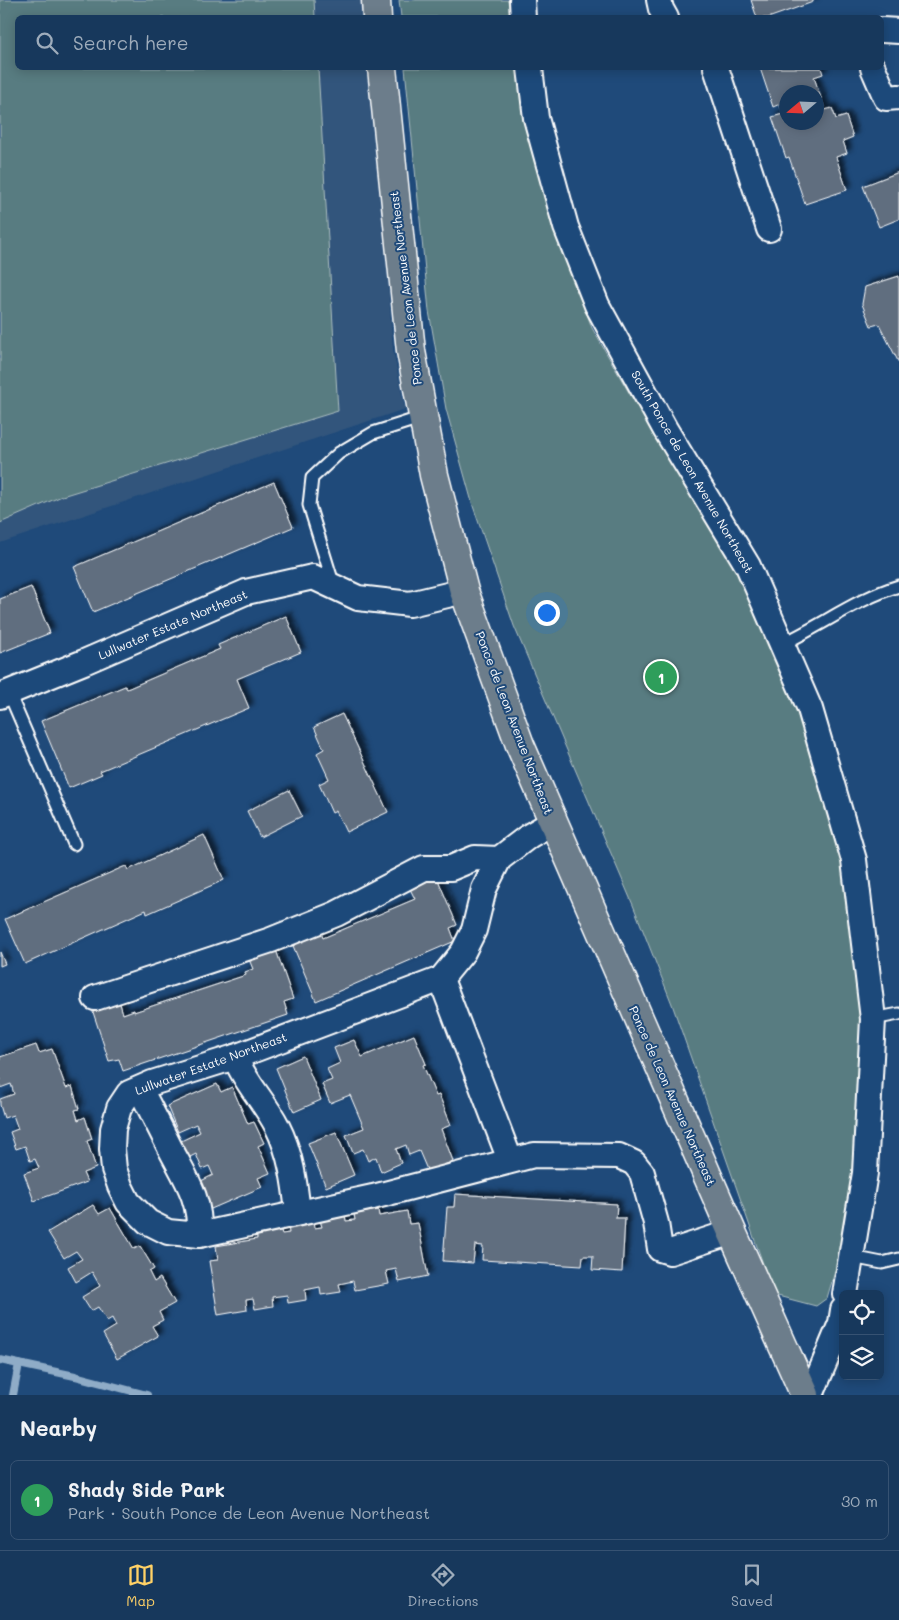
<!DOCTYPE html>
<html lang="en">
<head>
<meta charset="utf-8">
<style>
  :root { --surface:#17385c; --page:#244365; --text:#f1f3f6; --muted:#9eacbb; --line:#365272; --accent:#ffd166 }
  body { margin:0; font-family:Mali,sans-serif; background:var(--page); color:var(--text) }
  .controls { position:absolute; right:15px; bottom:15px; display:grid; overflow:hidden; border-radius:8px; box-shadow:0 2px 12px #0003 }
  .controls button { width:45px; height:45px; display:grid; place-items:center; padding:0; border:0; border-bottom:1px solid var(--line); background:var(--surface); color:var(--text); font:25px sans-serif }
  .compass { position:absolute; left:779px; top:85px; width:45px; height:45px; border-radius:50%; background:var(--surface); box-shadow:0 2px 12px #0003; rotate:251deg }
  .you { position:absolute; left:546px; top:612px; width:18px; height:18px; margin:-12px; border:4px solid #fff; border-radius:50%; background:#1a73e8; box-shadow:0 0 0 8px #1a73e833 }
  .badge { display:grid; place-items:center; width:32px; height:32px; border-radius:50%; background:var(--accent); color:#fff; font-size:16px; font-weight:700 }
  .pin { position:absolute; translate:-50% -50%; border:2px solid #fff; box-shadow:0 1px 5px #0006 }
  .list { margin:0; padding:0; list-style:none }
  h2 { display:flex; justify-content:space-between; align-items:center; height:65px; margin:0; padding:0 20px; font-size:21px }
  h2 small { font-size:16px; font-weight:400; color:var(--muted) }
  .list li { display:grid; grid-template-columns:32px 1fr auto; gap:15px; align-items:center; box-sizing:border-box; height:80px; margin:0 10px 10px; padding:0 10px; border:1px solid var(--line); border-radius:8px }
  .list b { display:block; font-size:19px; white-space:nowrap }
  .list p { margin:0; font-size:16px; white-space:nowrap; color:var(--muted) }
  .list em { font-size:16px; font-style:normal; color:var(--muted) }
  .icon { flex:none; width:28px; height:28px; fill:none; stroke:currentColor; stroke-width:2; stroke-linecap:round; stroke-linejoin:round }
  .map { position:relative; flex:none; width:899px; height:1395px; overflow:hidden }
  .search { position:absolute; background:var(--surface); box-shadow:0 2px 12px #0003; left:15px; right:15px; top:15px; height:55px; display:flex; align-items:center; gap:12px; box-sizing:border-box; padding:0 18px; border-radius:8px; color:var(--muted); font-size:19px }
  .sheet { height:155px; background:var(--surface) }
  nav { display:flex; justify-content:space-around; align-items:center; box-sizing:border-box; height:70px; border-top:1px solid var(--line); background:var(--surface); font-size:14px; color:var(--muted) }
  nav a { display:grid; justify-items:center; gap:2px }
  nav .on { color:var(--accent) }
  .map>svg:first-child { display:block }
  .built { fill:#32557c }
  .green { fill:#597c81; stroke:#acbec0 }
  .lines { fill:none; stroke-linecap:round; stroke-linejoin:round }
  .stream { stroke:#8facc7; stroke-width:8 }
  .building { fill:#606e7f; stroke:#fff; fill-rule:evenodd; filter:url(#shadow) }
  .lane-casing { stroke:#fff; stroke-width:15 }
  .street-casing { stroke:#fff; stroke-width:28 }
  .highway-casing { stroke:#fff; stroke-width:31 }
  .lane { stroke:#1f4a7a; stroke-width:11 }
  .street { stroke:#1f4a7a; stroke-width:24 }
  .highway { stroke:#6c7d8b; stroke-width:28 }
  .labels { text-anchor:middle; stroke-width:4; stroke-linejoin:round; paint-order:stroke }
  .street-label { font-size:12px; fill:#fff; stroke:#1f4a7a }
</style>
</head>
<body>
<div class="map">
<svg width="899" height="1395" viewBox="0 0 899 1395">
  <defs>
    <filter id="shadow"><feDropShadow dx="4.5" dy="-4.5" stdDeviation="2.5" flood-color="#0009"/></filter>
  </defs>
  <rect width="100%" height="100%" fill="#1f4a7a"/>
  <filter id="ink" filterUnits="userSpaceOnUse"><feTurbulence type="fractalNoise" baseFrequency=".02" numOctaves="2"/><feDisplacementMap in="SourceGraphic" scale="10" xChannelSelector="R" yChannelSelector="G"/><feConvolveMatrix kernelMatrix="1 2 1 2 8 2 1 2 1" color-interpolation-filters="sRGB"/></filter>
  <g filter="url(#ink)">
    <!-- built -->
    <path class="built" d="M0,0H368L370,17L18,18V68H373L393,350L405,409L0,543Z"/>
    <!-- green -->
    <g class="green">
      <path d="M0,0H314L315,17L18,18V68H318L338,411L62,496L0,523Z"/>
      <path d="M399,0H508L510,17H401Z"/>
      <path d="M405,68H518L529,127L552,217L592,328L635,403L738,568L771,633L801,721L846,872L865,1029L861,1185L827,1298L816,1306L774,1295L672,1004L633,905L514,626L473,506L446,409L429,311Z"/>
    </g>
    <g class="lines">
      <!-- stream -->
      <g class="stream">
        <path d="M0,1360L75,1376L147,1395"/>
        <path d="M13,1395L19,1364"/>
      </g>
    </g>
    <!-- building -->
    <g class="building">
      <path d="M751,0H813V2L768,18H757Z"/>
      <path d="M760,68H821L823,74L814,77L825,110L832,108L836,119L846,116L853,137L843,141L847,153L836,157L847,190L805,204L789,157L786,158L772,117L783,114L780,104L773,107ZM786,92H816V122H786Z"/>
      <path d="M899,172V219L879,227L863,186Z"/>
      <path d="M899,276V363L879,324L871,326L862,304L865,287Z"/>
      <path d="M274,482L293,527L93,612L74,567Z"/>
      <path d="M31,587L50,633L0,653V599Z"/>
      <path d="M286,616L301,652L237,679L249,708L100,771L102,774L69,788L41,721L125,686L127,689L220,649L218,645Z"/>
      <path d="M342,714L388,812L346,832L336,811L332,813L319,784L329,779L317,753L324,749L314,727Z"/>
      <path d="M289,790L302,816L260,837L247,811Z"/>
      <path d="M204,835L224,880L147,914L146,910L25,964L5,919L121,868L126,866L128,870Z"/>
      <path d="M436,875L457,925L450,928L455,941L316,1001L291,941L319,928L323,938L415,899L409,887Z"/>
      <path d="M275,947L293,999L284,1002L288,1015L123,1071L119,1059L109,1061L92,1009L119,1000L123,1014L134,1010V1012L246,975L245,972L253,969L248,957Z"/>
      <path d="M0,952L5,964L0,966Z"/>
      <path d="M414,1035L426,1064L423,1065L436,1096L439,1095L451,1125L441,1129L453,1161L428,1172L419,1151L409,1155L406,1145L396,1149L401,1163L381,1172L376,1157L368,1161L363,1149L353,1153L346,1135L364,1128L350,1095L330,1103L322,1084L332,1080L327,1069L340,1063L334,1048L354,1040L362,1057Z"/>
      <path d="M36,1045L39,1053L52,1049L66,1088L72,1086L79,1109L75,1110L78,1120L85,1117L92,1139L87,1141L96,1168L83,1173L87,1182L34,1201L24,1173L39,1168L35,1159L30,1161L25,1146L16,1149L10,1132L18,1129L13,1115L4,1118L0,1105V1099L14,1094L11,1084L0,1088V1057Z"/>
      <path d="M303,1056L321,1100L294,1112L276,1068Z"/>
      <path d="M217,1084L221,1092L232,1087L248,1124L254,1122L264,1143L258,1146L270,1173L258,1178L262,1187L211,1209L199,1182L213,1175L209,1166L202,1169L196,1154L188,1158L181,1141L200,1132L196,1124L178,1132L167,1106Z"/>
      <path d="M336,1132L354,1175L326,1187L308,1143Z"/>
      <path d="M455,1194L617,1204L616,1218H625L622,1272L592,1270L593,1256H583L582,1266L482,1260L483,1246L475,1245L473,1263L443,1261L447,1207H454Z"/>
      <path d="M93,1205L99,1214L110,1208L134,1249L140,1246L154,1269L149,1272L154,1282L160,1278L175,1303L159,1312L163,1320L152,1326L158,1336L117,1359L103,1334L116,1326L112,1318L107,1321L98,1307L91,1311L82,1297L100,1286L92,1272L76,1282L68,1267L82,1259L76,1251L64,1258L48,1232Z"/>
      <path d="M378,1210L379,1216L407,1211L409,1224L418,1223L428,1276L399,1282L396,1269L386,1271L389,1284L355,1290L353,1281L339,1284L341,1292L321,1295L320,1287L305,1290L306,1300L288,1303L287,1295L272,1297L273,1306L255,1309L253,1299L246,1300L247,1310L218,1315L209,1261L218,1260L216,1246L257,1239V1233L280,1228L282,1234L289,1233L288,1226L313,1222L314,1228L322,1227L320,1220L345,1215L346,1221L355,1220L354,1214Z"/>
    </g>
    <g class="lines">
      <!-- lane casing -->
      <g class="lane-casing">
        <g id="lane">
          <path d="M334,586L309,505L312,478L339,453L373,433L423,417"/>
          <path d="M782,644C821,626 858,598 899,586"/>
          <path d="M9,693L74,844"/>
          <path d="M873,1019L899,1014"/>
          <path d="M852,1257L882,1263L899,1259"/>
        </g>
      </g>
      <!-- street casing -->
      <g class="street-casing">
        <g id="street">
          <path d="M522,0L523,18"/>
          <path d="M659,0L661,9L666,18"/>
          <path d="M882,30L899,31"/>
          <path d="M530,68L536,118L566,227L597,305L665,429L748,566L810,709L854,860L873,1019L865,1173L845,1294"/>
          <path d="M716,68L769,229"/>
          <path d="M873,68L886,98L899,97"/>
          <path d="M0,696L84,662L246,592L313,577L358,598L410,604L464,591"/>
          <path d="M553,822L529,836L499,859L484,889L474,930L463,952L441,979L235,1057L152,1083L129,1093L119,1108L113,1129L112,1149L114,1169L120,1186L128,1202L148,1222L168,1232L199,1235L373,1197L534,1155L619,1156L634,1163L642,1173L656,1223L660,1249L670,1252L732,1232"/>
          <path d="M441,979L510,1160"/>
          <path d="M95,998L271,940L336,914L424,868H451L475,858L499,859"/>
          <path d="M235,1057C245,1083 265,1102 277,1126C291,1153 295,1184 298,1213"/>
          <path d="M140,1089C150,1108 160,1128 170,1148C186,1179 201,1199 199,1235"/>
          <path d="M811,1395L841,1323L843,1310"/>
        </g>
      </g>
      <!-- highway casing -->
      <g class="highway-casing">
        <g id="highway">
          <path d="M376,0L377,18"/>
          <path d="M382,68L411,351L434,475L464,591L520,745L732,1232L805,1395"/>
        </g>
      </g>
      <!-- lane -->
      <use href="#lane" class="lane"/>
      <!-- street -->
      <use href="#street" class="street"/>
      <!-- highway -->
      <use href="#highway" class="highway"/>
    </g>
  </g>
  <g class="labels">
    <!-- street labels -->
    <g class="street-label">
      <text transform="translate(406 288) rotate(-97)" y="4">Ponce de Leon Avenue Northeast</text>
      <text transform="translate(692 472) rotate(60)" y="4">South Ponce de Leon Avenue Northeast</text>
      <text transform="translate(173 625) rotate(-23)" y="4">Lullwater Estate Northeast</text>
      <text transform="translate(514 723) rotate(69)" y="4">Ponce de Leon Avenue Northeast</text>
      <text transform="translate(211 1064) rotate(-20)" y="4">Lullwater Estate Northeast</text>
      <text transform="translate(672 1096) rotate(66)" y="4">Ponce de Leon Avenue Northeast</text>
    </g>
  </g>
</svg>
<div class="controls">
<button><svg class="icon" aria-label="locate" viewBox="0 0 24 24"><circle cx="12" cy="12" r="6"/><path d="M12 2v4M12 18v4M2 12h4M18 12h4"/></svg></button>
<button><svg class="icon" aria-label="layers" viewBox="0 0 24 24"><path d="M12 4l9 5-9 5-9-5zM3 14l9 5 9-5"/></svg></button>
</div>
<svg class="compass" viewBox="-18 -18 36 36"><path d="M0-13l5 13h-10z" fill="#e53935"/><path d="M0 13l5-13h-10z" fill="#9eacbb"/></svg>
<div class="you"></div>
<div class="pin badge" style="left:661px;top:677px;background:#2e9e5b">1</div>
<div class="search"><svg class="icon" aria-label="search" viewBox="0 0 24 24"><circle cx="10" cy="10" r="6"/><path d="M15 15l6 6"/></svg>Search here</div>
</div>
<section class="sheet">
<h2>Nearby<small></small></h2>
<ul class="list">
<li><span class="badge" style="background:#2e9e5b">1</span><div><b>Shady Side Park</b><p>Park · South Ponce de Leon Avenue Northeast</p></div><em>30 m</em></li>
</ul>
</section>
<nav>
<a class="on"><svg class="icon" aria-label="map" viewBox="0 0 24 24"><path d="M3 6l6-2 6 2 6-2v14l-6 2-6-2-6 2zM9 4v14M15 6v14"/></svg>Map</a>
<a><svg class="icon" aria-label="directions" viewBox="0 0 24 24"><path d="M12 3l9 9-9 9-9-9zM9 14v-3h6M13 9l2 2-2 2"/></svg>Directions</a>
<a><svg class="icon" aria-label="saved" viewBox="0 0 24 24"><path d="M7 4h10v16l-5-4-5 4z"/></svg>Saved</a>
</nav>
</body>
</html>
